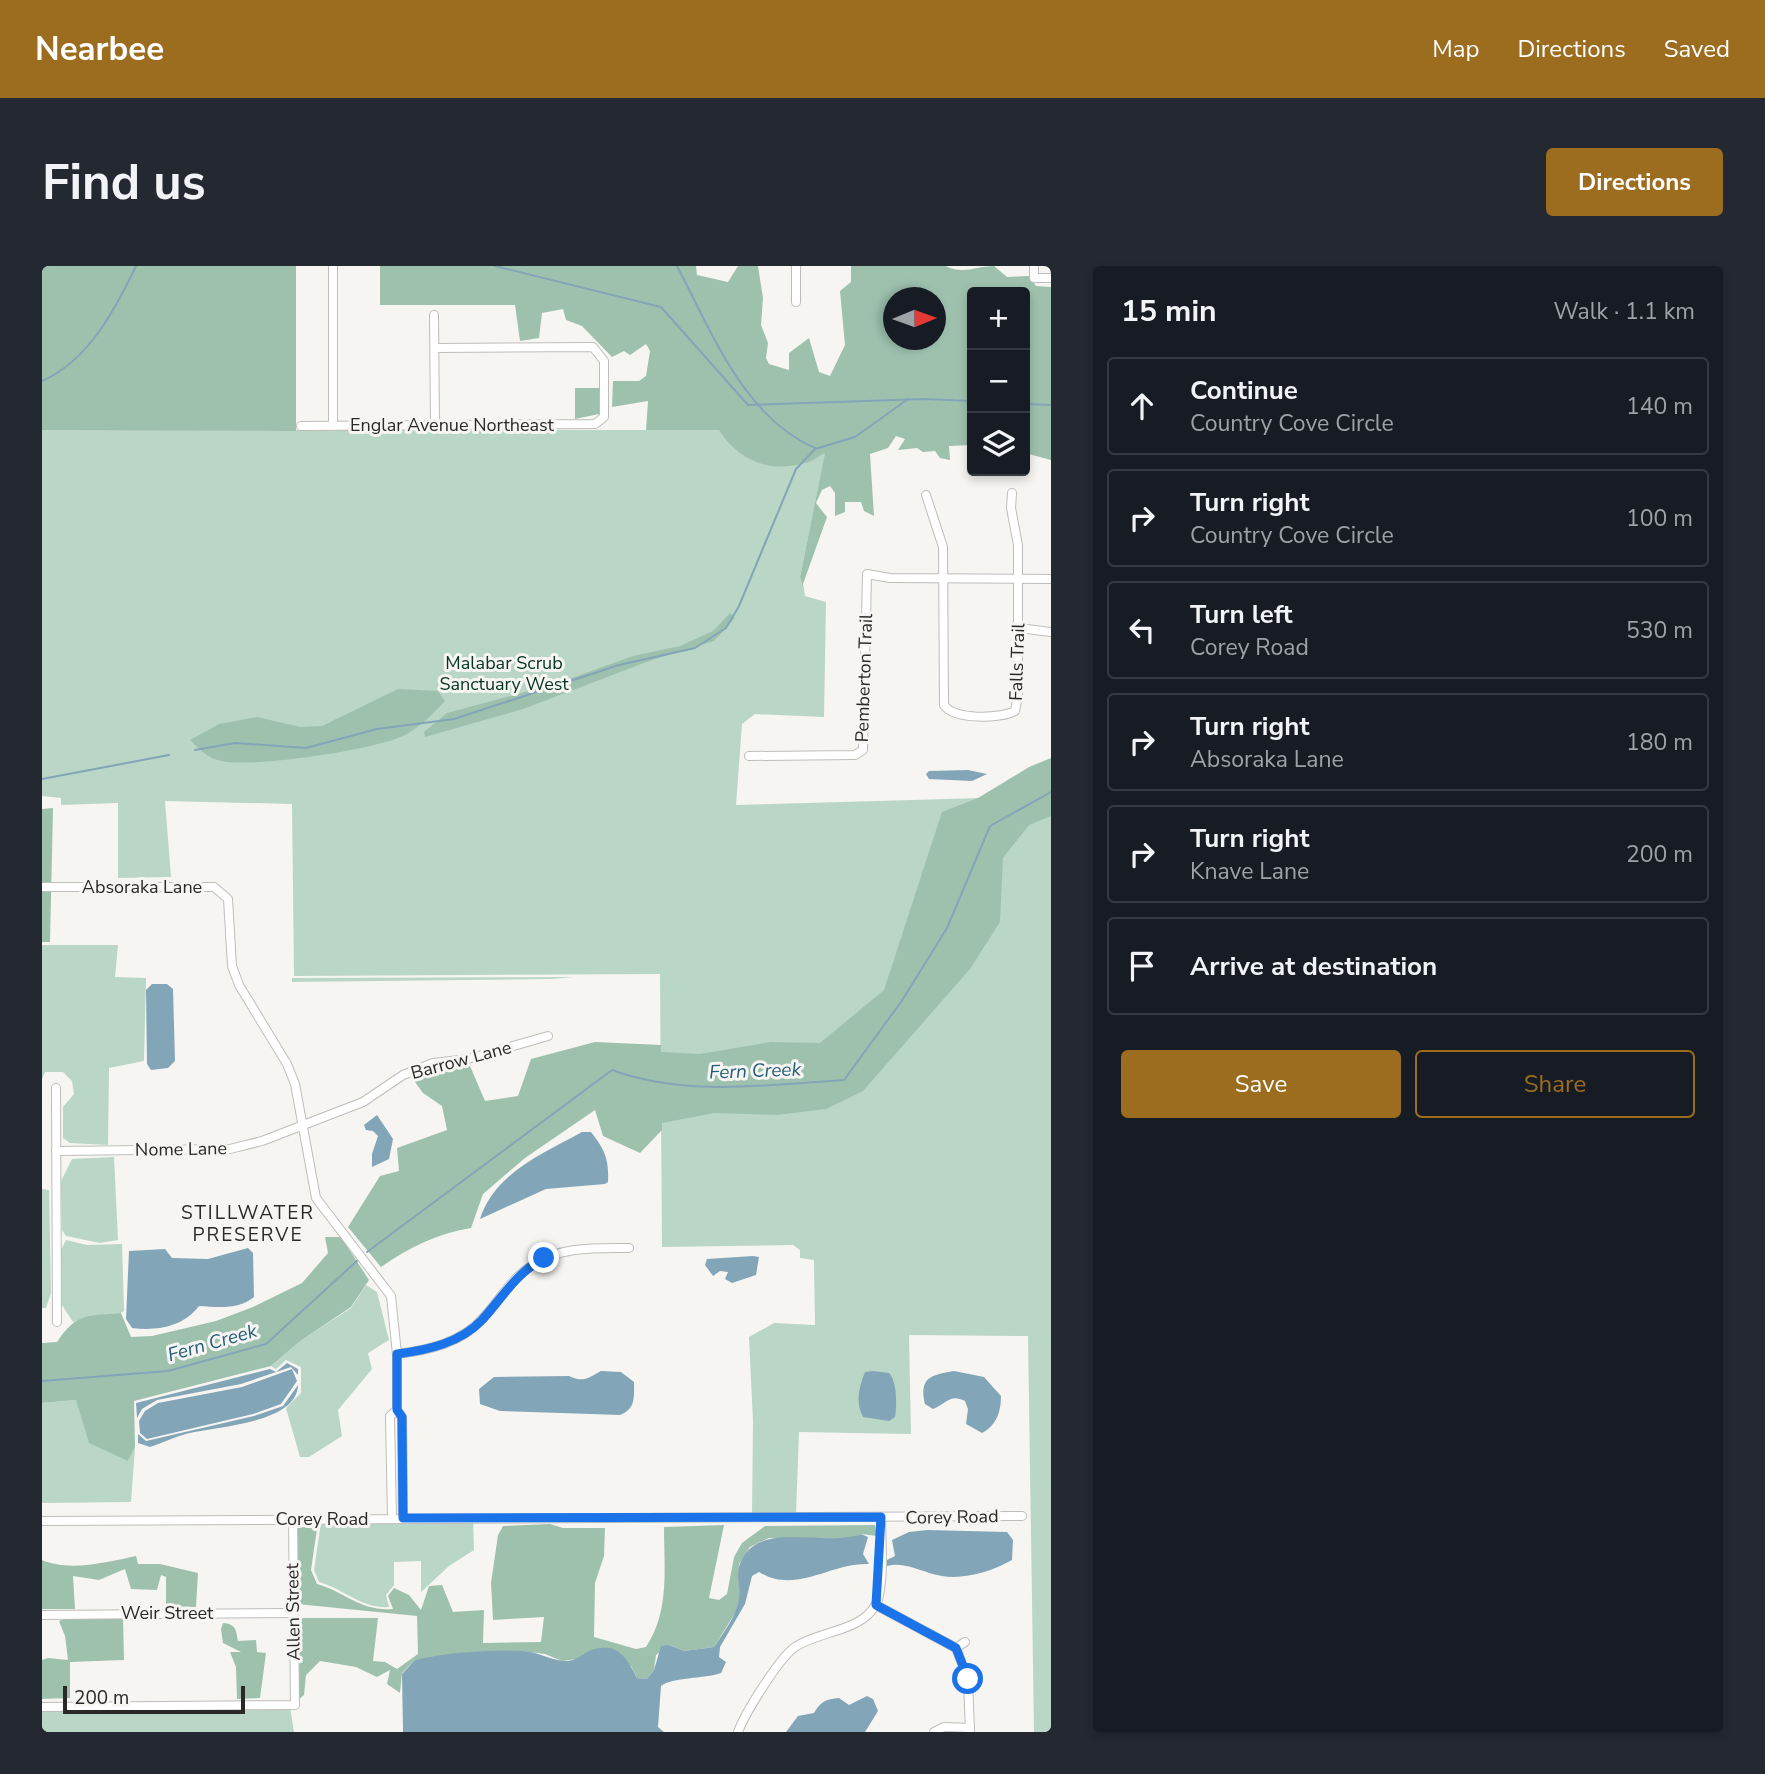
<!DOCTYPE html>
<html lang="en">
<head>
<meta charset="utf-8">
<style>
  :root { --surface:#171b24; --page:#242831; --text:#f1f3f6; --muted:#9ea1a6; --line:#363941; --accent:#9c6c1f }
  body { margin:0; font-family:"Nunito Sans",sans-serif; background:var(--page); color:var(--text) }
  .controls { position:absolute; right:21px; top:21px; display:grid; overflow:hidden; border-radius:7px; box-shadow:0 4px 10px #0003 }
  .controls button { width:63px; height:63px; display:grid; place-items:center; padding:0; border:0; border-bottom:2px solid var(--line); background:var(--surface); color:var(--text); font:35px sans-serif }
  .compass { position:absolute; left:841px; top:21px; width:63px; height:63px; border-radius:50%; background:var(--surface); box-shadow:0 4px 10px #0003; rotate:89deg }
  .scale { position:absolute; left:21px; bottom:18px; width:182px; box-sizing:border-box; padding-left:7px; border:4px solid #2a2928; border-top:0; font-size:19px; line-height:24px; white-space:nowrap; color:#2a2928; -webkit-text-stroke:5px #f6f5f2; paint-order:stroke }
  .stop { position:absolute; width:21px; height:21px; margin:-16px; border:5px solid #1a73e8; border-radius:50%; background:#fff }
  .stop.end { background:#1a73e8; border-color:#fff; box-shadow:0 2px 7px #0008 }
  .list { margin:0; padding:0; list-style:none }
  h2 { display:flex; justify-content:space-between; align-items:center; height:91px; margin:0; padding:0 28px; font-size:30px }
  h2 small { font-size:23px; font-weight:400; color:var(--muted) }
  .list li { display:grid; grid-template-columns:46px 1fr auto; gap:21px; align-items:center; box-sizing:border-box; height:98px; margin:0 14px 14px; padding:0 14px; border:2px solid var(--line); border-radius:7px }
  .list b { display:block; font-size:26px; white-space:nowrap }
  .list p { margin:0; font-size:23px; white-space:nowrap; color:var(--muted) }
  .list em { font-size:23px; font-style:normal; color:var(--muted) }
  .actions { display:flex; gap:14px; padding:21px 28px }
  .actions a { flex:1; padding:16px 0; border:2px solid var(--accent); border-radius:7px; text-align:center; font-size:24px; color:var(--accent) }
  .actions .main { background:var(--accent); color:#fff }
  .icon { flex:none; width:38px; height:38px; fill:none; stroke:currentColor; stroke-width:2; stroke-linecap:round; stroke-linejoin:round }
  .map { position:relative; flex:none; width:1009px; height:1466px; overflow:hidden; border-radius:7px }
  header { display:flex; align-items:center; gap:42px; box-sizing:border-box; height:98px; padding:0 35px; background:var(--accent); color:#fff }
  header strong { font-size:33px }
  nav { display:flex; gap:38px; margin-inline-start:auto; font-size:24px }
  .intro { display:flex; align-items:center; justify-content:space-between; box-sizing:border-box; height:168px; padding:0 42px }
  h1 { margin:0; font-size:49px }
  .button { padding:18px 32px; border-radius:7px; background:var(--accent); color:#fff; font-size:24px; font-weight:700 }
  main { display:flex; gap:42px; padding:0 42px }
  aside { flex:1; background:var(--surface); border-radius:7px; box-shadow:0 4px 10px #0003 }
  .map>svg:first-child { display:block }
  .green { fill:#bad6c6 }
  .forest { fill:#9ec1ae; fill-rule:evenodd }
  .water { fill:#83a5b8 }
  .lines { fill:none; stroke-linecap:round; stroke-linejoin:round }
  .stream { stroke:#83a5b8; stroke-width:2 }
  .minor-casing { stroke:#bebdba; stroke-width:10 }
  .minor { stroke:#fff; stroke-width:8 }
  .route { stroke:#1a73e8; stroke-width:9 }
  .labels { text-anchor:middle; stroke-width:6; stroke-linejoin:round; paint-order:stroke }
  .street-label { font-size:18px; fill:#2a2928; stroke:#f6f5f2 }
  .park-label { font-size:18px; fill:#053421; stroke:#f6f5f2 }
  .water-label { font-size:19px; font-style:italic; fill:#235d7a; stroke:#f6f5f2 }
  .neighbourhood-label { font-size:19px; letter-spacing:2px; fill:#2a2927; stroke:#f6f5f2 }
</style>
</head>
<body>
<header>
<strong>Nearbee</strong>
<nav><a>Map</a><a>Directions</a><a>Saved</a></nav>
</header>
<div class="intro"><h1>Find us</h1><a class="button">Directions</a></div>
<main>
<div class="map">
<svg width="1009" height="1466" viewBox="0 0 1009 1466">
  <rect width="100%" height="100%" fill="#f6f5f2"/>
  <!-- green -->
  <g class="green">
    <path d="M0,164H788L758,311L763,330L784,336L782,451L713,448L700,458L694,539L1009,530V1466H992L986,1070L867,1069L869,1168L757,1166L754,1248L710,1249L711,1155L707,1071L732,1057L773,1059L772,994L758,992V984L751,979L620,981L618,708L252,710L250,538L123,535L129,611L76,612V537L19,539V532L0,530Z"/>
    <path d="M0,679H76L73,711L104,712L102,795L67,802L66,879L28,877L21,872V841L32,828L30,815L21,806H3L0,813Z"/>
    <path d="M532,711L509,713L250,716V712Z"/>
    <path d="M72,891L76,974L58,977L24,970L20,964L19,915L30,893Z"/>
    <path d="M0,923L7,924L9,1027L4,1042H0Z"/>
    <path d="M24,974L45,979L80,978L82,1045L79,1047L49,1050L31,1056L20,1039L19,984Z"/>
    <path d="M324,1019L335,1026L347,1074L326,1087L330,1103L296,1144L300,1170L267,1191H258L244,1142L259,1127V1101L244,1094L234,1103L229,1100L257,1076L309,1042Z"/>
    <path d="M34,1134L86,1195L93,1181L89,1236L0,1237V1137Z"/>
    <path d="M431,1252L432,1284L407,1300L379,1326V1295L352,1296V1319L344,1329L347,1341C320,1343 302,1323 277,1316L272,1304L278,1263L261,1258L262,1253Z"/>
    <path d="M248,1441L252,1466H0V1443Z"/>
  </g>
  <!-- forest -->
  <g class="forest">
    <path d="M0,0H254V165L0,164Z"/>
    <path d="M338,0H654L655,9L686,16L696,0H716L721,32L719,59L726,77L724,92L727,98L747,104V87L767,72L777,106L788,110L803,79L798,25L809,16V0H904C921,9 934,0 952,0L965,11L987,10L994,20L1009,21V194L983,187V26H930V179L907,180L908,194L898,192L893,185L881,186L875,182L856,184L863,173L854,170L846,182L828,188L832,250L822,245L819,236H803V246L793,250V227L788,220L780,224L774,237L785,251L761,318L763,330L758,311L783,187C776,190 770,196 763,197C727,207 697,195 677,164H604L606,135L570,141L571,115H597L604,110L608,85L604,78L588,89L582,85L570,91L540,60L524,54L521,43L500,47L497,72L478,75L473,39H338ZM852,32H894V74H852Z"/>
    <path d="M533,122H559L557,148L533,153Z"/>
    <path d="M688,347L693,352L672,375L610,394L481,443L383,471L382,466L405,447L513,418L591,390L638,380L671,365Z"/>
    <path d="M356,423L396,425L403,435C391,448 377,462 361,470C331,484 211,502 179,495C165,492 157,483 148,474L177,458L215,451L258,461L280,460Z"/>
    <path d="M1009,492V550L987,559L961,592L958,656L928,703L821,825L784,843L735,849L672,847L620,857V864L598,887L561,870L553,844L483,892L441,928L429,962C394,968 368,981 339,1001L306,961L338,910L357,905L355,882L405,864L400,840L381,827L371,813L428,800L443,835L476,830L489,793L553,776L619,779V786L658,788L729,776L778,777L842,724L900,546L936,532L987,501Z"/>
    <path d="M11,542L8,676H0V543Z"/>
    <path d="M283,971H299L327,1014L309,1041L257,1076L229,1100L92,1135L93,1181L86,1195L47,1177L34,1134L0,1137V1077L15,1076C35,1046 46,1050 79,1047L89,1071L110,1070L174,1055L211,1041L260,1017L286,987Z"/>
    <path d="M508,1258L521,1262H563L562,1290L553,1317L552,1371L594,1383L604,1381C628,1346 622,1301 622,1261L682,1259L667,1332L677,1334L685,1328L692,1291L700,1277L723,1260L833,1259L835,1270L819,1268L807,1273L727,1272L708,1281L697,1298L698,1330L695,1344L672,1381L642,1385L627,1379L614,1389L612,1404L605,1413L595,1412L589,1400L535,1393L520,1395L503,1388L480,1385L373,1394L360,1407L358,1427L345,1418L348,1404L335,1411L314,1401L278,1395L264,1409L262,1429L256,1434L255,1352H336L331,1395L343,1396L355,1403L376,1388L375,1350L255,1338L254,1260L275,1263L269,1304L275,1318C303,1326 320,1346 351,1343L346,1330L352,1322L367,1329L379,1344L387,1320L400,1319L411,1346L442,1344L441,1377L499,1376L502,1351L451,1354L449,1317L456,1269L461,1260Z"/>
    <path d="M94,1290L96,1298H118L156,1307L154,1341L124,1340V1311L119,1309L115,1324L89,1323L83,1303L57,1314L31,1310L33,1343H0V1294C27,1306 66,1296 94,1290Z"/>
    <path d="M28,1351H81L82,1394L28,1396V1432L0,1433V1394L6,1392L26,1394L23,1370L17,1355Z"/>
    <path d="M181,1357C194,1358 194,1364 196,1375L214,1374L215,1386L224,1387L218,1432L195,1433L194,1401L188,1386H199L181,1377L179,1363Z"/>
  </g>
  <!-- water -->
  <g class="water">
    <path d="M926,504L945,508L930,515L887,513L884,508L887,505Z"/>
    <path d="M110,718H125L131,723L133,795L126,802L109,804L105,798L104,724Z"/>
    <path d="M335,849L351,873L347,893L330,901V888L336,870L331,865L324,864L322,859Z"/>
    <path d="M540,866H549C563,884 567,893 566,916L563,918L504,923L438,953C453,907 500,888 540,866Z"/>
    <path d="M206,982L211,987L212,1031C196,1044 177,1041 157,1040C141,1061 115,1065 90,1062L84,1053L87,985L123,983L130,992L166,993Z"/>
    <path d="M711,990L717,991L714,1009L690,1017L683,1013L686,1006L678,1005L671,1010L663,999L665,993Z"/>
    <path d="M245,1097L256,1103V1109L249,1101L199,1118L115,1134L100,1143L95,1152L94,1137L228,1103L234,1106Z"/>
    <path d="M250,1103L255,1115L239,1138L211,1148L105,1173L98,1167L97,1155L103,1145L116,1137L200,1121Z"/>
    <path d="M559,1105L579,1106L592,1116C592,1131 594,1143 578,1149L458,1145L438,1138L437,1123L452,1111L527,1110C541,1117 546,1112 559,1105Z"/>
    <path d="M831,1105L847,1107C855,1115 855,1140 853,1151L847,1155L821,1151C813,1136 817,1121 823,1106Z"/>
    <path d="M912,1105L942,1111L959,1130C959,1145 955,1159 940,1167L924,1158L926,1143L923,1135C908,1127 904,1138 891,1143L883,1138C877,1112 888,1109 912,1105Z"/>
    <path d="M256,1119C255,1158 173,1160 144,1168C132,1171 120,1177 108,1181L96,1177V1168L104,1175L212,1150L241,1140Z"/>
    <path d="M885,1264L965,1266L971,1274L970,1294C951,1305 922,1314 900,1310C880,1307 865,1295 845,1300V1294L853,1290L850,1274L867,1266Z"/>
    <path d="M819,1268L826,1271L821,1288L827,1298C789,1296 754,1329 717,1306L710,1310L703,1338L678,1381L677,1391L684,1396L679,1407C662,1413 630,1411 619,1420L616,1461L622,1466H361L360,1408L373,1394C406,1386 446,1384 480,1385C495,1385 508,1394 522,1395C539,1396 544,1379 567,1382C581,1384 589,1400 595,1412L605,1413L612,1404L619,1380L627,1379L642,1385L672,1381C681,1367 694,1351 697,1333C699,1321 693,1308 699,1295C719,1253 783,1282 819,1268Z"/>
    <path d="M825,1430L831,1433L836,1445L823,1466H744L756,1450L772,1447C778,1436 784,1433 797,1432L807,1439Z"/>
  </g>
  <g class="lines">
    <!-- stream -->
    <g class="stream">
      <path d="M453,0L619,41L706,139L882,133L930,135"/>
      <path d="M635,0C669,64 701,151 773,182"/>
      <path d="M0,115C46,95 73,44 94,0"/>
      <path d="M983,138L1009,139"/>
      <path d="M153,484L193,477L264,482L335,463L412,453L577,399L653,382L684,362L697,340L754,203L773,183L813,171L866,133"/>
      <path d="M0,513L127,489"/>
      <path d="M325,986L570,804C644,831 725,819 802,814L859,736L905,662L948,560L1009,526"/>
      <path d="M0,1115L126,1105L224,1078L316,994"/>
    </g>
    <!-- minor casing -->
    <g class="minor-casing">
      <g id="minor">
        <path d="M291,0V160"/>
        <path d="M754,0V36"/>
        <path d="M992,0V12H1009"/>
        <path d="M392,49L393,159"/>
        <path d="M259,160L553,158L562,151V95L551,81L393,82"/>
        <path d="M884,229L901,281L902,439C912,454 958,453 973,445L976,429V279L969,242L970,227"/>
        <path d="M977,362L1009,366"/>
        <path d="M707,490L813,489L821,484L825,308L848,312L1009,313"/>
        <path d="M0,621H172L186,633L190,700L197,719L245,798L253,818L274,932L349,1030L355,1088V1144L360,1151L361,1252"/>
        <path d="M14,822L15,1056"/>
        <path d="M14,885L188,883L220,875L321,836L361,809L391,797L426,793L506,770"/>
        <path d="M355,1088C387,1084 420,1077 442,1051C458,1034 468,1014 489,1000C518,980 554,982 587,982"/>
        <path d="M350,1252L348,1150L355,1144"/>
        <path d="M0,1255L980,1250"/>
        <path d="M834,1339L914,1382L926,1413L928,1466"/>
        <path d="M0,1349L251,1347"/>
        <path d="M914,1382L923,1376"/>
        <path d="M0,1441L253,1439L251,1253"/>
        <path d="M696,1466C703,1447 737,1392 753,1381C776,1365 820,1366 834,1338C843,1321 839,1273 839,1251"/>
        <path d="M892,1466L902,1461L928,1462"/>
      </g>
    </g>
    <!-- minor -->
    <use href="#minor" class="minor"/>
  </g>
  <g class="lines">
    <!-- route -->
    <path class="route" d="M502,992C474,1007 461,1031 440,1054C418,1077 386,1084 355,1088V1144L360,1151L361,1252L839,1251L834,1339L914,1382L926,1413"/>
  </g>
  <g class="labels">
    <!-- street labels -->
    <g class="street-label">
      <text x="410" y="165">Englar Avenue Northeast</text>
      <text transform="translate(975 396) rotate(-88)" y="6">Falls Trail</text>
      <text transform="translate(822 412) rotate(-88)" y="6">Pemberton Trail</text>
      <text x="100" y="627">Absoraka Lane</text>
      <text transform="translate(419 794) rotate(-15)" y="6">Barrow Lane</text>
      <text transform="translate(139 883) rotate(-1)" y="6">Nome Lane</text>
      <text transform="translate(910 1251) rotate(-1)" y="6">Corey Road</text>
      <text x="280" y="1259">Corey Road</text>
      <text transform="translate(251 1346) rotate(-91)" y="6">Allen Street</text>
      <text x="125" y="1353">Weir Street</text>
    </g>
    <!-- park labels -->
    <g class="park-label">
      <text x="462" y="403">Malabar Scrub<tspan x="462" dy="21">Sanctuary West</tspan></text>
    </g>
    <!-- water labels -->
    <g class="water-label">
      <text transform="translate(713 804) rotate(-2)" y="7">Fern Creek</text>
      <text transform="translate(170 1076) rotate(-16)" y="7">Fern Creek</text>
    </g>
    <!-- neighbourhood labels -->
    <g class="neighbourhood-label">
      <text x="206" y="953">STILLWATER<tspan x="206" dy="22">PRESERVE</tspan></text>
    </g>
  </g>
</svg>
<div class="controls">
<button>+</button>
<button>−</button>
<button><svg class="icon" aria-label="layers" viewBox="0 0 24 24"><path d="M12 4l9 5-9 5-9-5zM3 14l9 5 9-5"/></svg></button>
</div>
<svg class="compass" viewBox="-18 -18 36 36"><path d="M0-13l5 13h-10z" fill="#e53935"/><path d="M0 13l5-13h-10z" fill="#9ea1a6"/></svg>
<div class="scale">200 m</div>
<div class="stop" style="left:926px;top:1413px"></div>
<div class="stop end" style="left:502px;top:992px"></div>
</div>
<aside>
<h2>15 min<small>Walk · 1.1 km</small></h2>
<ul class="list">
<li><svg class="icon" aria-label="ahead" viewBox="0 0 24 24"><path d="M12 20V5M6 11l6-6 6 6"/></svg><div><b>Continue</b><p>Country Cove Circle</p></div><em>140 m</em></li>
<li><svg class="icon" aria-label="right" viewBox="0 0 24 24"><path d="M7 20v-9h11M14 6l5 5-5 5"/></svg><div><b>Turn right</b><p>Country Cove Circle</p></div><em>100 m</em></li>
<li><svg class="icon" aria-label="left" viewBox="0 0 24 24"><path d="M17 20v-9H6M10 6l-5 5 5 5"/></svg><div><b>Turn left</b><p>Corey Road</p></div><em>530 m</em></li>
<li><svg class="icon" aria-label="right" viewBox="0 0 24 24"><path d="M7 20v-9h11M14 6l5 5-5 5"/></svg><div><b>Turn right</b><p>Absoraka Lane</p></div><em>180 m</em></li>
<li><svg class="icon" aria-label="right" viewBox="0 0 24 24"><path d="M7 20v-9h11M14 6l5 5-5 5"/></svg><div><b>Turn right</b><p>Knave Lane</p></div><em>200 m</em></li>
<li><svg class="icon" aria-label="arrive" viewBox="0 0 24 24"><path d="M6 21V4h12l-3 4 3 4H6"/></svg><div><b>Arrive at destination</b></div></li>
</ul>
<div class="actions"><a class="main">Save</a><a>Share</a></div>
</aside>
</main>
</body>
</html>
